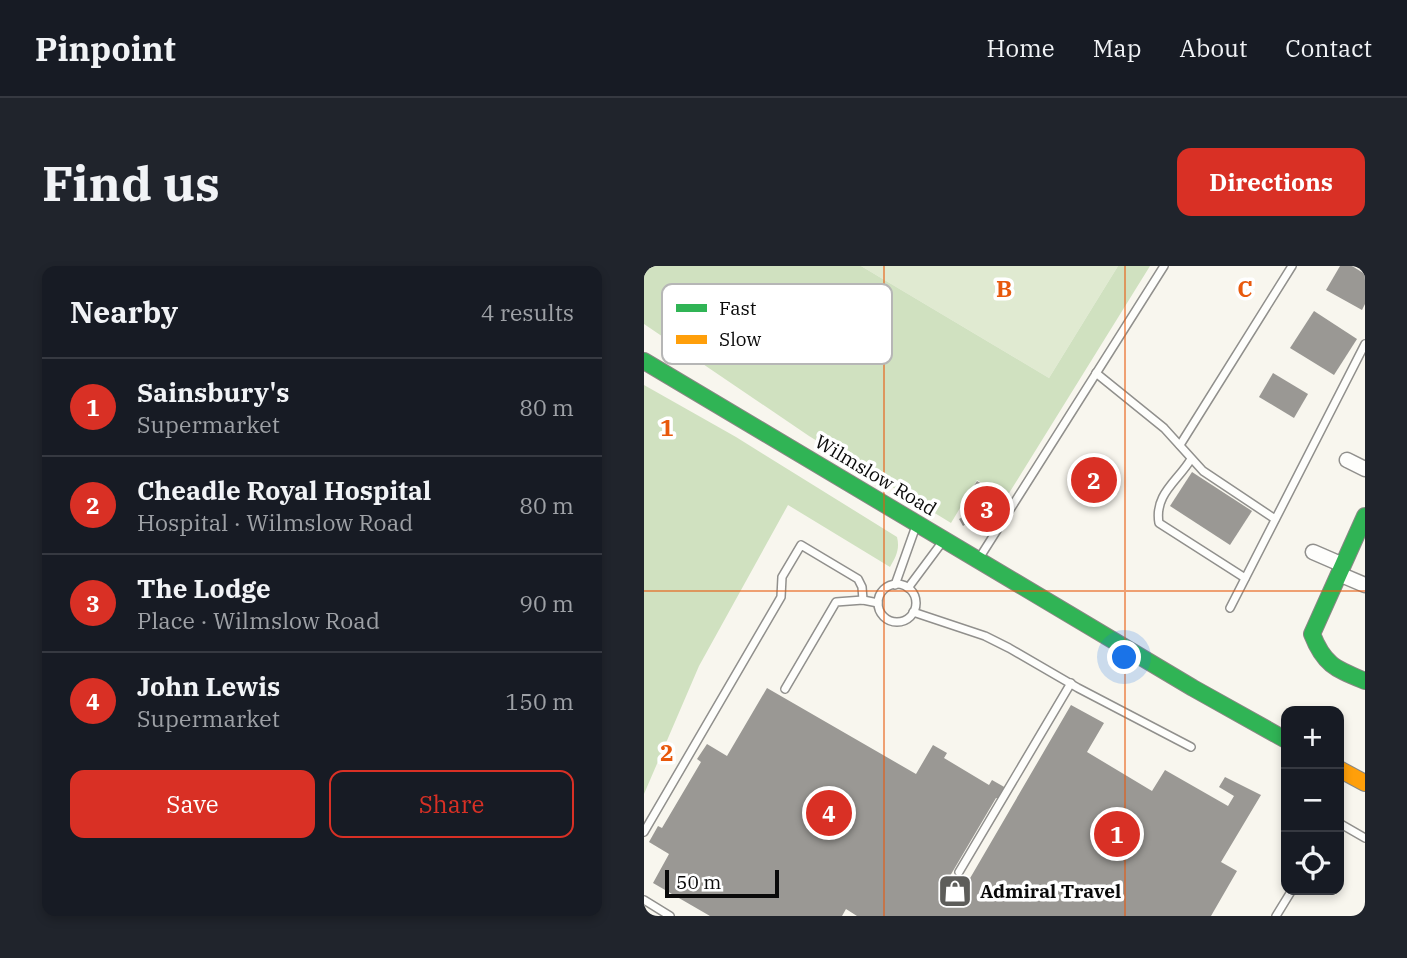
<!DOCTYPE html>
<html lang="en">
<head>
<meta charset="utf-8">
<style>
  :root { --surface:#171b24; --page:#20242c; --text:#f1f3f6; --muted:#9ea1a6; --line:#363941; --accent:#d93025 }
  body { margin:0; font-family:"IBM Plex Serif",serif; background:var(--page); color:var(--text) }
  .controls { position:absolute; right:21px; bottom:21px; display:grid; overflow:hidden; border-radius:14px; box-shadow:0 4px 10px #0003 }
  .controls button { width:63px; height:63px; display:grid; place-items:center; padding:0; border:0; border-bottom:2px solid var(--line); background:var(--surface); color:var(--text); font:35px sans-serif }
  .scale { position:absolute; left:21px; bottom:18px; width:114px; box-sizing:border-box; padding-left:7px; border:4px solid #0a0a0a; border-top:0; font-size:19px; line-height:24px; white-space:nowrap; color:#0a0a0a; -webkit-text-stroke:5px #fff; paint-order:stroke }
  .you { position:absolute; left:481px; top:392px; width:24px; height:24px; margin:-18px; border:5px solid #fff; border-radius:50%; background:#1a73e8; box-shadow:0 0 0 10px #1a73e833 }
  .badge { display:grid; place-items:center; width:46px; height:46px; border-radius:50%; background:var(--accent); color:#fff; font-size:23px; font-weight:700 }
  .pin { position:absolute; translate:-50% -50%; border:4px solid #fff; box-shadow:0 2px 7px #0006 }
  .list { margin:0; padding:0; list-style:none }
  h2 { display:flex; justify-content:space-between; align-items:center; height:91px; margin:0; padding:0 28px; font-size:30px }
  h2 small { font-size:23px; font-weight:400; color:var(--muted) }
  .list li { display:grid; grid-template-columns:46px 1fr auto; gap:21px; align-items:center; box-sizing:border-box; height:98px; padding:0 28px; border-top:2px solid var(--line) }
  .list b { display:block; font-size:26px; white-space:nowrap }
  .list p { margin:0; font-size:23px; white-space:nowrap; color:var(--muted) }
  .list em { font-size:23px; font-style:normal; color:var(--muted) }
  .actions { display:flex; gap:14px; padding:21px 28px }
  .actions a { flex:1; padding:16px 0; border:2px solid var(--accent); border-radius:14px; text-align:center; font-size:24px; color:var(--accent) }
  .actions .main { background:var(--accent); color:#fff }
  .icon { flex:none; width:38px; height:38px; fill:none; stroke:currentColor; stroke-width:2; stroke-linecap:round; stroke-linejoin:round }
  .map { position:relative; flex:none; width:721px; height:650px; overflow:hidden; border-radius:14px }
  header { display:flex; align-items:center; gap:42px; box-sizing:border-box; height:98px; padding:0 35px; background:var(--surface); border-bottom:2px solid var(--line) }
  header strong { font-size:33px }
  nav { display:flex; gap:38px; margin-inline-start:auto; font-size:24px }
  .intro { display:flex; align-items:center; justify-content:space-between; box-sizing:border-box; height:168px; padding:0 42px }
  h1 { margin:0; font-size:49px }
  .button { padding:18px 32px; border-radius:14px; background:var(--accent); color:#fff; font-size:24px; font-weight:700 }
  main { display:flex; gap:42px; padding:0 42px }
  aside { flex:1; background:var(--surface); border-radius:14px; box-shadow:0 4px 10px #0003 }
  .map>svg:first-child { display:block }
  .green { fill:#e0ead1 }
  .forest { fill:#d0e1c0 }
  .building { fill:#9a9894 }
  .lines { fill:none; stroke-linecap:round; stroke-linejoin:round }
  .lane-casing { stroke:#91908d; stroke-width:10 }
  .street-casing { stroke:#91908d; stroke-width:17 }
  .fast-casing { stroke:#888783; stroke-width:18 }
  .slow-casing { stroke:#888783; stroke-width:18 }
  .lane { stroke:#fefefc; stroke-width:7 }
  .street { stroke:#fefefc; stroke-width:14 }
  .fast { stroke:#30b455; stroke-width:16 }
  .slow { stroke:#ff9f0a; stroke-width:16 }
  .grid { fill:none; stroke:#e8590c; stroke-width:2; stroke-opacity:0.55 }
  .labels { text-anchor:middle; stroke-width:7; stroke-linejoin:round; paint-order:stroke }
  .street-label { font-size:19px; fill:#0a0a0a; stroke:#fff }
  .poi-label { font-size:19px; font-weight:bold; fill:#0a0a0a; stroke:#fff; text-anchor:start }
  .key { fill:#fff; stroke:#b6b6b6; stroke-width:2 }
  .key-label { font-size:19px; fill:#0a0a0a }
  .grid-label { font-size:23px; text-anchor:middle; font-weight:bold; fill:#e8590c; stroke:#fff; stroke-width:7; stroke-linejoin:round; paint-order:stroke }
</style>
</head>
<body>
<header>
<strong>Pinpoint</strong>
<nav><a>Home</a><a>Map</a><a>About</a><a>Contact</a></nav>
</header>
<div class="intro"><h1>Find us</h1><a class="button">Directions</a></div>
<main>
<aside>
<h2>Nearby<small>4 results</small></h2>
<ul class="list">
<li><span class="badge">1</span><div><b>Sainsbury's</b><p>Supermarket</p></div><em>80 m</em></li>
<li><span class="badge">2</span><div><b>Cheadle Royal Hospital</b><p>Hospital · Wilmslow Road</p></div><em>80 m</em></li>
<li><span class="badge">3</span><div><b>The Lodge</b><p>Place · Wilmslow Road</p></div><em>90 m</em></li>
<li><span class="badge">4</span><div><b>John Lewis</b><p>Supermarket</p></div><em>150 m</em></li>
</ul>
<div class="actions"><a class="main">Save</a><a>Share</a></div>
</aside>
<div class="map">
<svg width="721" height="650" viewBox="0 0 721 650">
  <rect width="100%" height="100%" fill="#f8f6ee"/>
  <!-- green -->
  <path class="green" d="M217,0H474L405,112Z"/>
  <!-- forest -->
  <g class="forest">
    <path d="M0,0H217L405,112L474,0H506L362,232L333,214L307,257L165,170L0,58Z"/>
    <path d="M0,119L92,171L253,271C256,283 252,291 246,301L144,239L55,400L0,528Z"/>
  </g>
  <!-- building -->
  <g class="building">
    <path d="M696,0H708L721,8V38L718,44L682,24Z"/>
    <path d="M670,45L713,73L690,109L646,82Z"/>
    <path d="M629,107L664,128L650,152L615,131Z"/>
    <path d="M548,206L608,245L586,279L526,240Z"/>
    <path d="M333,215L345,222L341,228L329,221Z"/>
    <path d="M341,229L356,238L340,263L327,255L319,260L315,253L324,248L329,250Z"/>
    <path d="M123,422L272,508L289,479L303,487L300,492L345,519L348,514L362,522L355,533L352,532L306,610L318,617L325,614L427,439L460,457L443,486L508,525L521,504L584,540L590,530L575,521L581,511L617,529L577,596L593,605L567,650H213L202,643L198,650H66L9,617L25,588L5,576L14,560L18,562L57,496L53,493L63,478L83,490Z"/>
  </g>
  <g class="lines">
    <!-- lane casing -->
    <g class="lane-casing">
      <g id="lane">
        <path d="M452,107L520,162L559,205L631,253"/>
        <path d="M536,179L648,0"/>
        <path d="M547,193C534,215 510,228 515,257L601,312"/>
        <path d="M336,291L520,0"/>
        <circle cx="253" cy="337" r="19"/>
        <path d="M251,319L272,260"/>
        <path d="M264,322L299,275"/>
        <path d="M586,342L721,78"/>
        <path d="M269,346L341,370L365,382L434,422L547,481"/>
        <path d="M141,423L192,336L219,334L234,337"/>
        <path d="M695,557L721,572"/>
        <path d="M0,566L137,331L138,311L157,279L214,313L218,321L219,334"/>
        <path d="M315,606L427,417"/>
        <path d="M0,634L26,650"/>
        <path d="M632,650L648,624"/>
      </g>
    </g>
    <!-- street casing -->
    <g class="street-casing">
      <g id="street">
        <path d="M703,194L721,203"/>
        <path d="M669,286L699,299"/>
        <path d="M695,308L721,319"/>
      </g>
    </g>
    <!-- fast casing -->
    <g class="fast-casing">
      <g id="fast">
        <path d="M0,95L549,422L642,474"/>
        <path d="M721,250L668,368C680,399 692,403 721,415"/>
      </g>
    </g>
    <!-- slow casing -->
    <g class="slow-casing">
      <path id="slow" d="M695,503L721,517"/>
    </g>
    <!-- lane -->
    <use href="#lane" class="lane"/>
    <!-- street -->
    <use href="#street" class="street"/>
    <!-- fast -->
    <use href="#fast" class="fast"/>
    <!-- slow -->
    <use href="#slow" class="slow"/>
  </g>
  <!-- grid -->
  <path class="grid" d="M240,0V650M481,0V650M0,325H721"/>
  <!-- icons -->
  <defs>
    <g id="shop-square" transform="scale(1.75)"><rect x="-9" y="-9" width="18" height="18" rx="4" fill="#5d5d5a" stroke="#fff"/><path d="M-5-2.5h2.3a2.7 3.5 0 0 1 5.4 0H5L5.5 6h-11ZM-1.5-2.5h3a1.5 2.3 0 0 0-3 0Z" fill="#fff"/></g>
  </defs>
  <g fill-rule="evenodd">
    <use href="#shop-square" x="311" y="625"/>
  </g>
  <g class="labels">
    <!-- street labels -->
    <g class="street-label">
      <text transform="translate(232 209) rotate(31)" y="7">Wilmslow Road</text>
    </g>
    <!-- poi labels -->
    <g class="poi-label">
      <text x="336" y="632">Admiral Travel</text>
    </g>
  </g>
  <!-- legend -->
  <rect x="18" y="18" width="230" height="80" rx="10" class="key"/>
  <rect x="32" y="38" width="31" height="8" fill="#30b455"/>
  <rect x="32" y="69" width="31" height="9" fill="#ff9f0a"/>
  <g class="key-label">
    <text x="75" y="49">Fast</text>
    <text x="75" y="80">Slow</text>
  </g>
  <g class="grid-label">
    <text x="360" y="31">B</text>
    <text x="601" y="31">C</text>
    <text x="23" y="170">1</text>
    <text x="23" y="495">2</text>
  </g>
</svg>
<div class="controls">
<button>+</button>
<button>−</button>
<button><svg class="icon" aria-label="locate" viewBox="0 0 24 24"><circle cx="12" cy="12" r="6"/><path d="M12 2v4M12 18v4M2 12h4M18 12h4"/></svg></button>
</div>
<div class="scale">50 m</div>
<div class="you"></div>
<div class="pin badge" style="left:473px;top:568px">1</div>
<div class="pin badge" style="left:450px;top:214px">2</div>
<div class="pin badge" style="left:343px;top:243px">3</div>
<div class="pin badge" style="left:185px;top:547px">4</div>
</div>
</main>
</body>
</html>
